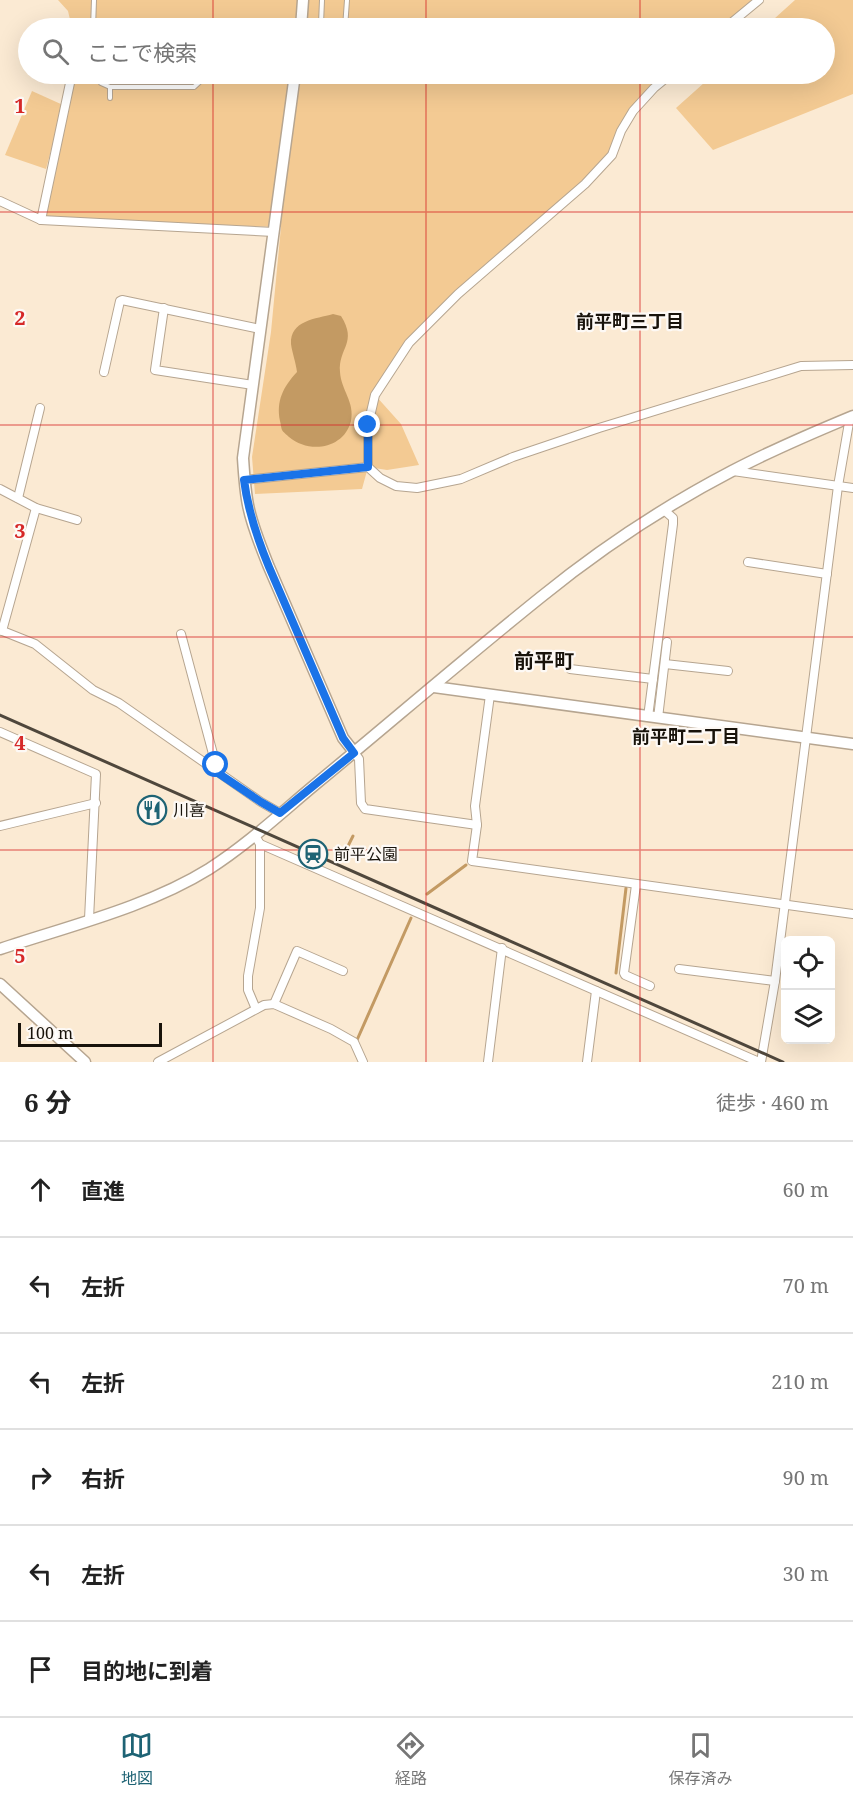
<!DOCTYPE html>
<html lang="ja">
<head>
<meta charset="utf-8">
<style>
  :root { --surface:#fff; --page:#f6f6f6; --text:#222; --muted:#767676; --line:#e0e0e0; --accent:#1e6374 }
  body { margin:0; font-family:"Noto Serif","Noto Sans JP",serif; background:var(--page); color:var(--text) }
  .controls { position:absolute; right:18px; bottom:18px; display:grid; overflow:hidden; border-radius:9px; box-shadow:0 6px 24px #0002 }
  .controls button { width:54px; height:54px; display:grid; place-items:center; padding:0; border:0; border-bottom:2px solid var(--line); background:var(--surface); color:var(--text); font:30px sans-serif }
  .scale { position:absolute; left:18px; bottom:15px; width:144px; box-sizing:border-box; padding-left:6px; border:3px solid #18130b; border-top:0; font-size:16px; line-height:21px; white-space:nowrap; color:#18130b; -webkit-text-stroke:4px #fdf9f5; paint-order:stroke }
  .stop { position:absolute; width:18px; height:18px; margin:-14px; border:4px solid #1a73e8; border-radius:50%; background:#fff }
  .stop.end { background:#1a73e8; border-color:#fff; box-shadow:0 2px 6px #0008 }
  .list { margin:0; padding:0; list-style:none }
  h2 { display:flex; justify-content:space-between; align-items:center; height:78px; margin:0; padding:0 24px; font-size:26px }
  h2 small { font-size:20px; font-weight:400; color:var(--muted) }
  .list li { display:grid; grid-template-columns:39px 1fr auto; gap:18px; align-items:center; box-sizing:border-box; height:96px; padding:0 24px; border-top:2px solid var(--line) }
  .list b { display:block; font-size:22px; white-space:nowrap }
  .list em { font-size:20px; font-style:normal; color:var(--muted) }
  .icon { flex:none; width:33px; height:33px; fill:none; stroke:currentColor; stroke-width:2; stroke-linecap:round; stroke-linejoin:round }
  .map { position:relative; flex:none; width:853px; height:1062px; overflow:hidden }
  .search { position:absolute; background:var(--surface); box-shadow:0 6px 24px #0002; left:18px; right:18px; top:18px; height:66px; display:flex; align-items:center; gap:15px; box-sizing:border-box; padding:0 21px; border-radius:33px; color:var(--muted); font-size:22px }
  .sheet { height:654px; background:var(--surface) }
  nav { display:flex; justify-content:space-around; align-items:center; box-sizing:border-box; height:84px; border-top:2px solid var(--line); background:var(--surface); font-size:16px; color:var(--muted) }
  nav a { display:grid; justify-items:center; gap:3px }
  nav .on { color:var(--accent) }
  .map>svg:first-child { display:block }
  .green { fill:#f3ca93 }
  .water { fill:#c39a63 }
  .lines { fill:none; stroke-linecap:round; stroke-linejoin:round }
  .stream { stroke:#c39a63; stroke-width:3 }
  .lane-casing { stroke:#b6a590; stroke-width:6 }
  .street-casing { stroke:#b6a590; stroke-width:10 }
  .secondary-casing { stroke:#b6a590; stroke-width:13 }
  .lane { stroke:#fff; stroke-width:4 }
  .street { stroke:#fff; stroke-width:8 }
  .secondary { stroke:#fff; stroke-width:10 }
  .rail { stroke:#4f473c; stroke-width:3 }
  .route { stroke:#1a73e8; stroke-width:8 }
  .grid { fill:none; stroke:#d62828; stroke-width:1.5; stroke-opacity:0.55 }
  .labels { text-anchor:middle; stroke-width:4.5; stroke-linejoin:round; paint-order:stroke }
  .poi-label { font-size:16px; fill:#18130b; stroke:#fdf9f5; text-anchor:start }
  .neighbourhood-label { font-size:18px; font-weight:bold; fill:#18130b; stroke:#fdf9f5 }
  .quarter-label { font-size:20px; font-weight:bold; fill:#18130b; stroke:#fdf9f5 }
  .grid-label { font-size:20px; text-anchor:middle; font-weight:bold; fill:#d62828; stroke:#fdf9f5; stroke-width:4.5; stroke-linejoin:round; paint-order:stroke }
</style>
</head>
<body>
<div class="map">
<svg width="853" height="1062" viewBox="0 0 853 1062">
  <rect width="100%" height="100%" fill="#fbead3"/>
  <!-- green -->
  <g class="green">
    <path d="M58,0H758L724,28H72L68,11Z"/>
    <path d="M795,0H853V94L713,150L676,108L714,74H824V28H764Z"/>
    <path d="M71,74H671L633,111L612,155L409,343L375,395L401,424L419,465L387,470L368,467L362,489L255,494L252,457L271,332L281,227L41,220Z"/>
    <path d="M32,91L63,105L46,169L5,155Z"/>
  </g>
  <!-- water -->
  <path class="water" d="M333,314L341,316C358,343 338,348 340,372C341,390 355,402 351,421C344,449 309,454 289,437C287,435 283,432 282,430C281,428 281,424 280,421C276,401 283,387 297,372C296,363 292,352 291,344C290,320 316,319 333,314Z"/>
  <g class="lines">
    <!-- stream -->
    <g class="stream">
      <path d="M342,858L353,836"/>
      <path d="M427,894L466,865"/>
      <path d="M616,973L626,888"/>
      <path d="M357,1040L411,918"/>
    </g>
    <!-- lane casing -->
    <g class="lane-casing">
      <g id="lane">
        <path d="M93,28L94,0"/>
        <path d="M255,28L262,22L321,24L322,0"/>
        <path d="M345,28L347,0"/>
        <path d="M96,74L101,83L110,87"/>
        <path d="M110,98V87H194L208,74"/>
      </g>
    </g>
    <!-- street casing -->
    <g class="street-casing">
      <g id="street">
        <path d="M725,28L759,0"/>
        <path d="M0,201L41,220L274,232"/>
        <path d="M41,220L70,83"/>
        <path d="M164,308L155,370L253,385"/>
        <path d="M104,372L120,301L122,300L260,329"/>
        <path d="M368,467V425L375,395L409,343L458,294L585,184L612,155L621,131L633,111L654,88L671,74"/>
        <path d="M733,471L853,488"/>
        <path d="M244,480L368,467L380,478L396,486L417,488L461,479L513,457L599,428L801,366L853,365"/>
        <path d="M0,489L36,508L77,520"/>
        <path d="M18,498L40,408"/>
        <path d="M748,562L827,574"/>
        <path d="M0,630L35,644L93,690L119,703L261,802L280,813"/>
        <path d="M2,631L36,508"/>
        <path d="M181,634L216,765L215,770"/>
        <path d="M665,664L728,671"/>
        <path d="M570,669L653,679"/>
        <path d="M490,695L475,806L477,825L472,861L853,914"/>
        <path d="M648,717L673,524V518L664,510"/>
        <path d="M658,718L667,642"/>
        <path d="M0,732L96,774L89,919"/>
        <path d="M354,752L359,759L361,803L365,809L477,825"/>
        <path d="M0,826L96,803"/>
        <path d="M253,837L257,839L260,844L759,1062"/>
        <path d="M636,885L624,973L625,975L650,986"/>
        <path d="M679,969L775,981"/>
        <path d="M274,1004L297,951L343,971"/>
        <path d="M256,1009L248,990V976L260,908V844"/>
        <path d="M158,1062L264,1005L274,1004L331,1029L354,1042L363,1062"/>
        <path d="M488,1062L502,948"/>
        <path d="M587,1062L596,991"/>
        <path d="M761,1062L775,981L838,486L850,417"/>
      </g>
    </g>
    <!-- secondary casing -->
    <g class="secondary-casing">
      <g id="secondary">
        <path d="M301,28L303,0"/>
        <path d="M295,74L243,458C244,474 245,490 248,505C252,526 261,547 269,567L343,738L354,752"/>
        <path d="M434,687L853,744"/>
        <path d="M0,949C69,926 148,907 209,869C248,844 282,812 317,783C392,721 465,658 541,597C600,549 665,506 732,471C772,450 812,433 853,416"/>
        <path d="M0,984L85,1062"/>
      </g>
    </g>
    <!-- lane -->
    <use href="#lane" class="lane"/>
    <!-- street -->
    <use href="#street" class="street"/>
    <!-- secondary -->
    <use href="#secondary" class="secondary"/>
    <!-- rail -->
    <path class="rail" d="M0,715L783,1062"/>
  </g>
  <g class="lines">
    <!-- route -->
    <path class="route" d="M216,765L215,771L261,802L280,813L354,753L343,738L269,567C257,538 248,511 244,480L368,467V425"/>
  </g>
  <!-- grid -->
  <path class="grid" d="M213,0V28M426,0V28M640,0V28M213,74V1062M426,74V1062M640,74V1062M0,212H853M0,425H853M0,637H853M0,850H853"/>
  <!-- icons -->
  <defs>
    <g id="restaurant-ring" transform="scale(1.5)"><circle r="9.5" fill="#fdf9f5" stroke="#1e6374" stroke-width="1.5"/><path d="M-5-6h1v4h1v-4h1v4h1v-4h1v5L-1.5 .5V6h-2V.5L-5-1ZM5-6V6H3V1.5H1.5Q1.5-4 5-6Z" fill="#1e6374"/></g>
    <g id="station-ring" transform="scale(1.5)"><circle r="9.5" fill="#fdf9f5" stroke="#1e6374" stroke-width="1.5"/><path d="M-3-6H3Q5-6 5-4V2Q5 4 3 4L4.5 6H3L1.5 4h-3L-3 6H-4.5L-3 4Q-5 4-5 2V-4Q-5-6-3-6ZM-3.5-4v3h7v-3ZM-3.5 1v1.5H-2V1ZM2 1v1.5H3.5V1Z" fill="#1e6374"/></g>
  </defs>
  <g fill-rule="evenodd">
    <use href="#restaurant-ring" x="152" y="810"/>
    <use href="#station-ring" x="313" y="854"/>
  </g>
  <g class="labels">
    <!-- poi labels -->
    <g class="poi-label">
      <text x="173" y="816">川喜</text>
      <text x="334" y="860">前平公園</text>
    </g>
    <!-- neighbourhood labels -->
    <g class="neighbourhood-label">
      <text x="630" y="328">前平町三丁目</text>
      <text x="686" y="743">前平町二丁目</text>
    </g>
    <!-- quarter labels -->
    <g class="quarter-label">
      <text x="544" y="668">前平町</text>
    </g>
  </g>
  <g class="grid-label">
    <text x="20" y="113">1</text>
    <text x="20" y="325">2</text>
    <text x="20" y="538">3</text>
    <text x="20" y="750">4</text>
    <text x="20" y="963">5</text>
  </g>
</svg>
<div class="controls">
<button><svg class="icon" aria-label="locate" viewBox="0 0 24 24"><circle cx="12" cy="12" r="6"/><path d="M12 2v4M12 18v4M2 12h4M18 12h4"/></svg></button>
<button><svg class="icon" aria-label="layers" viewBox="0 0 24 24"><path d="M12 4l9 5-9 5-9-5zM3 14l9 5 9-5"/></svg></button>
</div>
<div class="scale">100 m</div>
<div class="stop" style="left:216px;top:765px"></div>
<div class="stop end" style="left:368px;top:425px"></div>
<div class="search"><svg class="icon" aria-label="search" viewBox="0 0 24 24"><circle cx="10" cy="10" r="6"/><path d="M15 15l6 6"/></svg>ここで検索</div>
</div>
<section class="sheet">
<h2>6 分<small>徒歩 · 460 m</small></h2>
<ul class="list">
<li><svg class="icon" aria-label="ahead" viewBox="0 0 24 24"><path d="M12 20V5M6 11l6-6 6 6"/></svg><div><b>直進</b></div><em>60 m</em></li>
<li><svg class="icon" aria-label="left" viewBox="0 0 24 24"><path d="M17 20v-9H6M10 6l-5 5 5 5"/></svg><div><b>左折</b></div><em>70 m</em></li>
<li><svg class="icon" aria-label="left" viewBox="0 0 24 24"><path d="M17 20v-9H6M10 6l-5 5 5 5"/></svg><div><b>左折</b></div><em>210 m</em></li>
<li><svg class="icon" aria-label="right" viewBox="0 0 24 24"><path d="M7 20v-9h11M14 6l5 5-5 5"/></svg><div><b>右折</b></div><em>90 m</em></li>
<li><svg class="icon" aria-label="left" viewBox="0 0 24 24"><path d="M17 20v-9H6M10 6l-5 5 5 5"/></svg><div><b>左折</b></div><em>30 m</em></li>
<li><svg class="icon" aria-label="arrive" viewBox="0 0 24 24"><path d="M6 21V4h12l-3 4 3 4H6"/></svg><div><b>目的地に到着</b></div></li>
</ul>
</section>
<nav>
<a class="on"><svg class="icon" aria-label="map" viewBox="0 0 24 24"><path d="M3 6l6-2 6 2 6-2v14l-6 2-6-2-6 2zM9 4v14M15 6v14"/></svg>地図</a>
<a><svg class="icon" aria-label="directions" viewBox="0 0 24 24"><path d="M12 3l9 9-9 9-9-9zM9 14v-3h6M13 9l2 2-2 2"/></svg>経路</a>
<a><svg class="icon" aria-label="saved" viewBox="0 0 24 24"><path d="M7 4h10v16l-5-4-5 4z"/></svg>保存済み</a>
</nav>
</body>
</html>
